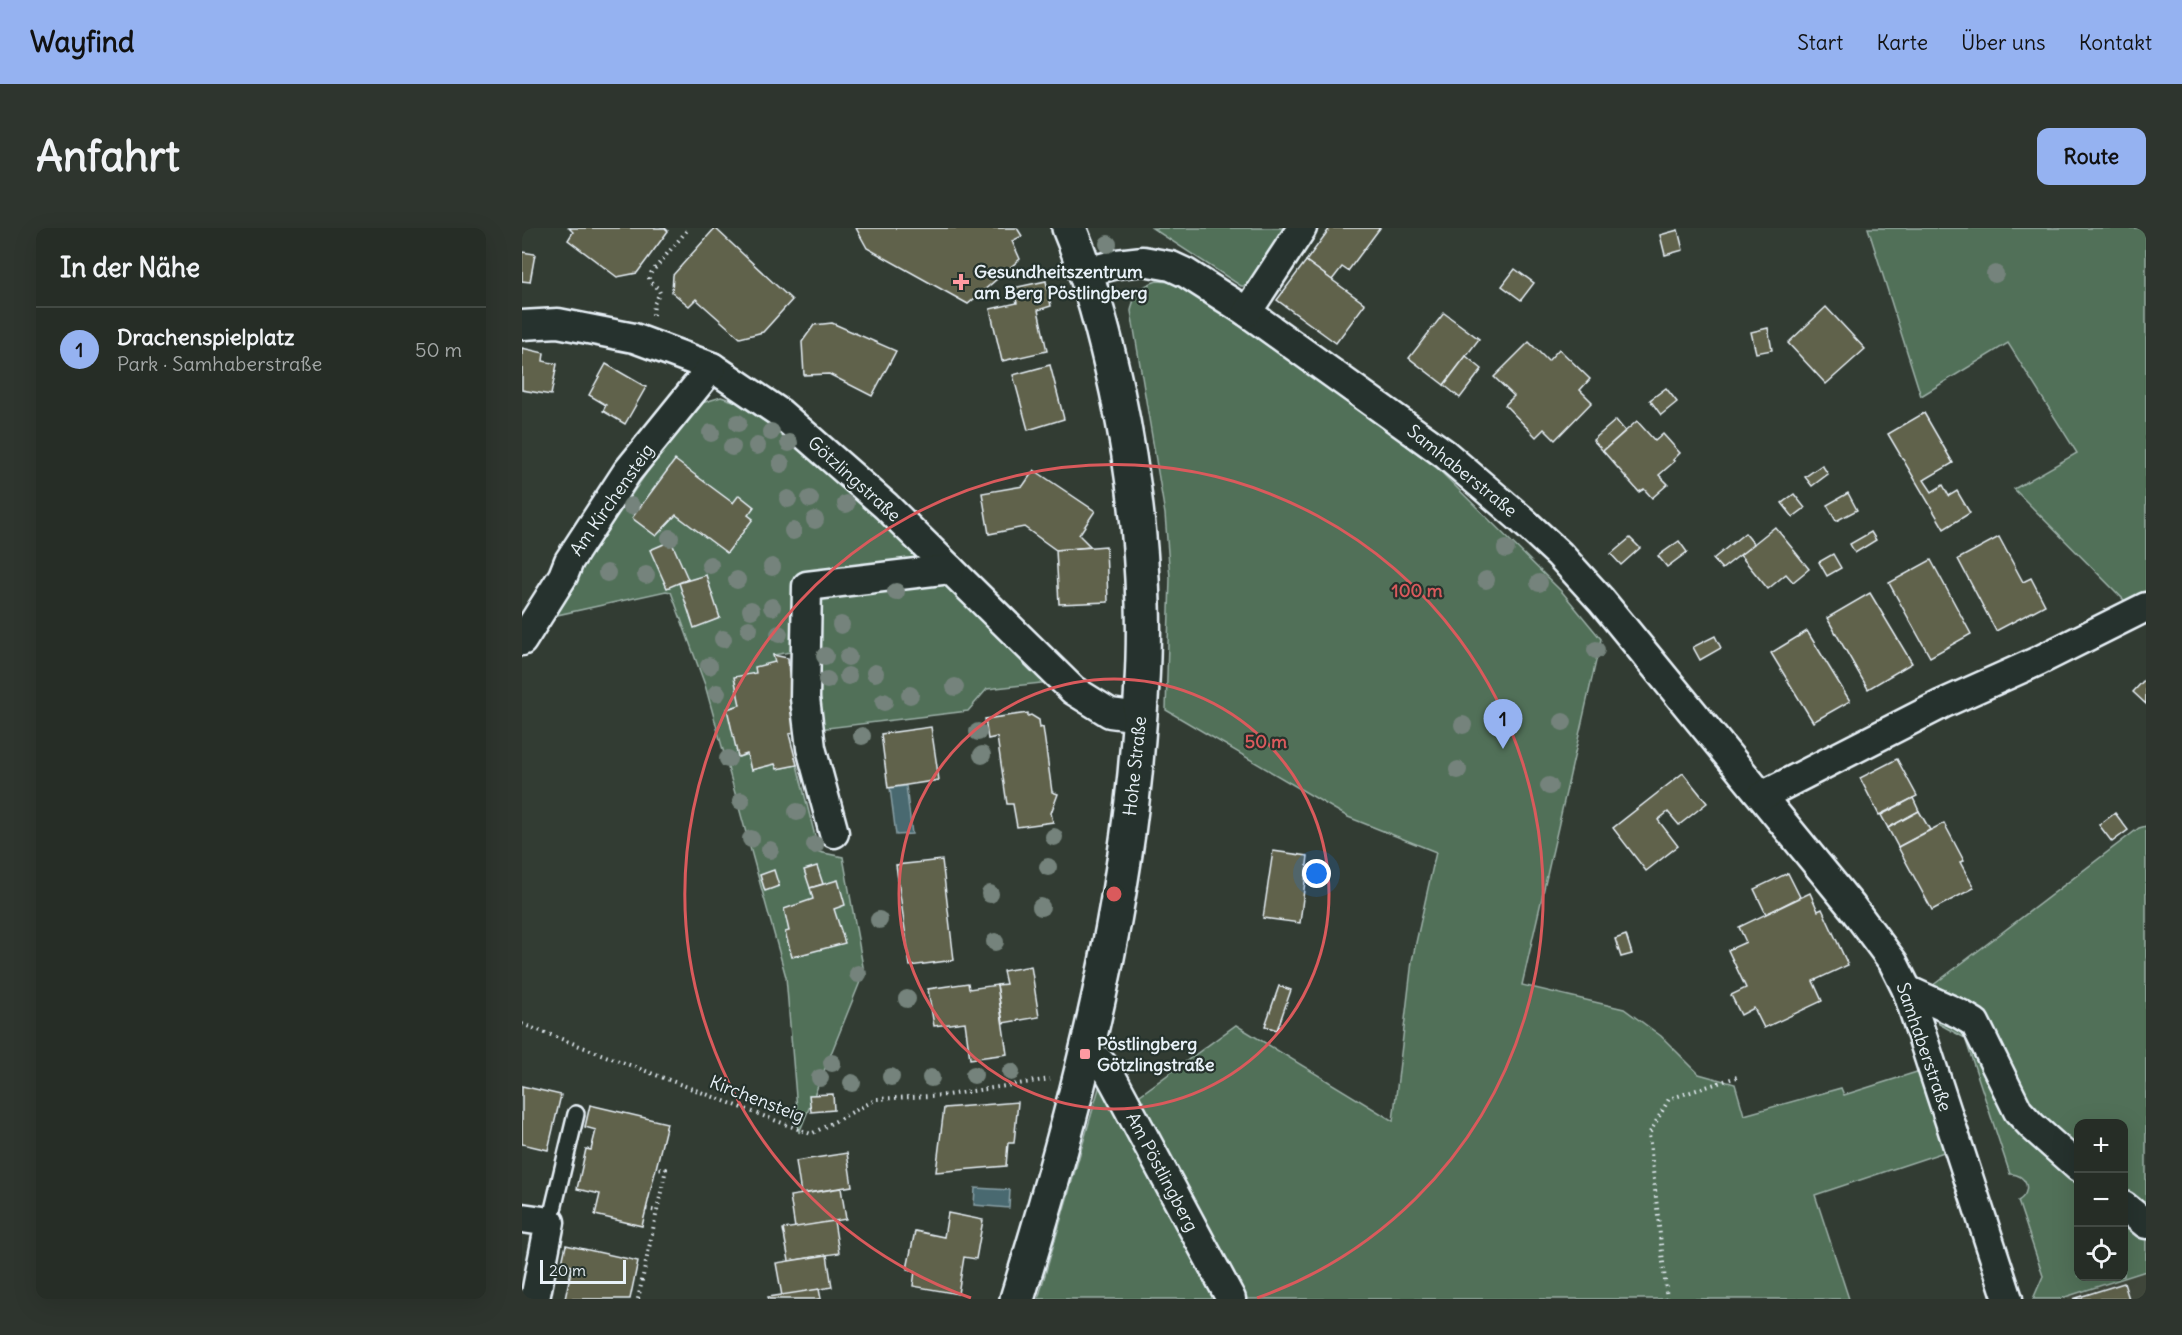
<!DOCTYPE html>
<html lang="de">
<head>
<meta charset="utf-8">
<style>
  :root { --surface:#262d26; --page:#2e352e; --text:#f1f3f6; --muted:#a4a8a7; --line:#424943; --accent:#95b2f1 }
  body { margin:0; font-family:Delius,sans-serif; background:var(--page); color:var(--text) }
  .controls { position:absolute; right:18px; bottom:18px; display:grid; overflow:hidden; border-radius:12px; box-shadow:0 6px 24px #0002 }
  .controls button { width:54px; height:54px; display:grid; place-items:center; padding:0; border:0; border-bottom:2px solid var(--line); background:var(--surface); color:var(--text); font:30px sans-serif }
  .scale { position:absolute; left:18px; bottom:15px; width:86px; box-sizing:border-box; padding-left:6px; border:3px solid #e8f1f8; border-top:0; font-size:16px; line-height:21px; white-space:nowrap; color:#e8f1f8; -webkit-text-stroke:4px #26332d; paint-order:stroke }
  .you { position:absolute; left:795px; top:646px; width:21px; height:21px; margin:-15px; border:4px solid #fff; border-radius:50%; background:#1a73e8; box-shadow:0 0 0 9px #1a73e833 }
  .badge { display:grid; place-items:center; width:39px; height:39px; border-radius:50%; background:var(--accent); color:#111; font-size:20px; font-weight:700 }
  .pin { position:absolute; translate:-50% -50px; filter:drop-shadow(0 2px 3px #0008) }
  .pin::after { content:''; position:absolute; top:32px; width:21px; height:18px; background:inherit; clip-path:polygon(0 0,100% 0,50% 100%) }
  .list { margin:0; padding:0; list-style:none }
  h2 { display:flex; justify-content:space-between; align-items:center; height:78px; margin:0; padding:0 24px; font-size:26px }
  h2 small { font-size:20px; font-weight:400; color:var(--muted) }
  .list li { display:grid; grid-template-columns:39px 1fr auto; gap:18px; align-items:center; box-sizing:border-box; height:84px; padding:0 24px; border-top:2px solid var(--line) }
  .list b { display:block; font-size:22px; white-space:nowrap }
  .list p { margin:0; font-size:20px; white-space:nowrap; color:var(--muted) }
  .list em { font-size:20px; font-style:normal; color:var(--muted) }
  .icon { flex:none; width:33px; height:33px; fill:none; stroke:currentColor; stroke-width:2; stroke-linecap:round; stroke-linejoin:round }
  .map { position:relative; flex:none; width:1624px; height:1071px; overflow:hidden; border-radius:12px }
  header { display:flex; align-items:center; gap:36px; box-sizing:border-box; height:84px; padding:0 30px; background:var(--accent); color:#111 }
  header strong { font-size:28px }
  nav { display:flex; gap:33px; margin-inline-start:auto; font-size:21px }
  .intro { display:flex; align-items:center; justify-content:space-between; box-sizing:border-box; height:144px; padding:0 36px }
  h1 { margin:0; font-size:42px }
  .button { padding:15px 27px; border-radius:12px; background:var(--accent); color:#111; font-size:21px; font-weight:700 }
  main { display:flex; gap:36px; padding:0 36px }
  aside { flex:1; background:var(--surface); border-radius:12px; box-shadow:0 6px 24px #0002 }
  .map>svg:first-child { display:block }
  .built { fill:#40473a }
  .green { fill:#516f58; stroke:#9cb0a8; stroke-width:1.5 }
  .water { fill:#48696f; stroke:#889fa6; stroke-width:1.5 }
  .building { fill:#61624c; stroke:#e8f1f8; stroke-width:1.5 }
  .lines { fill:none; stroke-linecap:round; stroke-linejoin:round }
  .service-casing { stroke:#e8f1f8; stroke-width:20 }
  .minor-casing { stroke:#e8f1f8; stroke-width:33 }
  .secondary-casing { stroke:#e8f1f8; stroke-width:38 }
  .path { stroke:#e8f1f8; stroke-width:4; stroke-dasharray:1.5 4.5; stroke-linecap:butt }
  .service { stroke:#26332d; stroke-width:15 }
  .minor { stroke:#26332d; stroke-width:28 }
  .secondary { stroke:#26332d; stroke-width:33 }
  .tree { fill:#75837c }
  .ring { fill:none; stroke:#da5a5c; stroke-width:3 }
  .poi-dot { fill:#ff9aa2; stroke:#26332d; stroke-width:2 }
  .labels { text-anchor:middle; stroke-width:4.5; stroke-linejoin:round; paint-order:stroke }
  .poi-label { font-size:18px; font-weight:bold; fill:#e8f1f8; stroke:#26332d; text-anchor:start }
  .street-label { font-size:18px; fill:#e8f1f8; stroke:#26332d }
  .centre { fill:#da5a5c; stroke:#26332d; stroke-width:3 }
  .ring-label { font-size:18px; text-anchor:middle; font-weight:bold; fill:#da5a5c; stroke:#26332d; stroke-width:4.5; stroke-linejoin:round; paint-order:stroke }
</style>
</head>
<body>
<header>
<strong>Wayfind</strong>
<nav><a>Start</a><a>Karte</a><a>Über uns</a><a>Kontakt</a></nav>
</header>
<div class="intro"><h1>Anfahrt</h1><a class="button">Route</a></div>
<main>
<aside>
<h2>In der Nähe<small></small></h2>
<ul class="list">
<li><span class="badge">1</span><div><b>Drachenspielplatz</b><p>Park · Samhaberstraße</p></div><em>50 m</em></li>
</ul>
</aside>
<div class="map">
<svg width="1624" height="1071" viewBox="0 0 1624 1071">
  <rect width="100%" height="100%" fill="#323c33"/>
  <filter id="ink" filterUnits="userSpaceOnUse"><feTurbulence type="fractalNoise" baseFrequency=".0167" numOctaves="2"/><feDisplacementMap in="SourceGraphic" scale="12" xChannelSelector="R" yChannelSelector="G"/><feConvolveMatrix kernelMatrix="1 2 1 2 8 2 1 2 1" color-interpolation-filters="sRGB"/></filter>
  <g filter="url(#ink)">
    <!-- built -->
    <path class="built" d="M1624,1043V1071H1537Z"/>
    <!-- green -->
    <g class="green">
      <path d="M630,0H772L728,58H719Z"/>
      <path d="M1346,0H1624V372L1610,380L1492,261L1555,225L1486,115L1399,168Z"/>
      <path d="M635,53L649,54L685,69L916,241L1041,365L1079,411L1000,757L1102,781L1139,808L1177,846L1213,856L1222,887L1319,860L1322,867L1398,843L1425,923L1293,967L1327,1071H717L614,870L714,797L871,893L890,733L914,624L826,589L644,482L648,350L643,286L609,83C612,66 618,58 635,53Z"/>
      <path d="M199,169L224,177L284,224L529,454L465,461L446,483L297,501L274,423L251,427L253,434L234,445L218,477L206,481L217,529L225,526L229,542L253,536L255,541L275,537L297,624L321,629L342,744L277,905L264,749L183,457L149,364L144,363L26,389L132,234L180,175Z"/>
      <path d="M1624,598V988L1602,969V896H1556V931L1500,873L1406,761L1617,600Z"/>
      <path d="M1414,784L1440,797L1556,949V1048H1602V987L1624,1005V1043L1537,1071H1511L1521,1048L1496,973C1511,964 1505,946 1488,946L1443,810L1417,796Z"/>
      <path d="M581,858L701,1071H516L577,860Z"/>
    </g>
    <!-- water -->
    <g class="water">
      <path d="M384,558L390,606L374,607L368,560Z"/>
      <path d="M453,960L488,962L487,980L452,977Z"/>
    </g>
    <!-- building -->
    <g class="building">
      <path d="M47,0H143L146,3L115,45L95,49L46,12L51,4Z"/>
      <path d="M193,0L270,72L241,104L218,110L174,71L167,78L150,64L151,47Z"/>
      <path d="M334,0H495L500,8L490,13L498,31L446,76L345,20Z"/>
      <path d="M808,0H858L826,43L820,39L810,52L784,33Z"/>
      <path d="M1156,2L1161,22L1143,27L1138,7Z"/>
      <path d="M0,24L13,26L8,54L0,53Z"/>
      <path d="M784,33L843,76L814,115L755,72Z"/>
      <path d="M993,41L1012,55L999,72L980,58Z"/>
      <path d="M524,53L529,78L516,82L525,123L480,133L468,81L495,75L491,60Z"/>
      <path d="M1304,79L1343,121L1304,156L1266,115Z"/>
      <path d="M922,85L957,111L922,157L887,130Z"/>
      <path d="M310,95L374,123L350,168L307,146L282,147L280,114L292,97Z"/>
      <path d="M1246,100L1250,122L1234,125L1229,104Z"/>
      <path d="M1007,114L1026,133L1037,121L1068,151L1058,162L1070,174L1033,212L1022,201L1014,209L983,177L992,168L972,149Z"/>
      <path d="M0,120L22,125L21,133L35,136L29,167L0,162Z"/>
      <path d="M944,128L960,141L938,170L922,157Z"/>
      <path d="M84,136L124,159L103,196L81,183L84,177L67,167Z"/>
      <path d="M528,137L542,191L506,202L491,147Z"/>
      <path d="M1144,160L1155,174L1139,187L1128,172Z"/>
      <path d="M1402,185L1431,235L1402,252L1410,264L1421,257L1427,268L1435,263L1448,285L1422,301L1366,206Z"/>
      <path d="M1094,192L1103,203L1081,223L1071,212Z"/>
      <path d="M1115,193L1133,213L1141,206L1158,225L1151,232L1153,233L1137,247L1146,256L1130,270L1122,261L1117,264L1081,223Z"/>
      <path d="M153,232L211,275L217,267L232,279L226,287L231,291L205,325L154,287L134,308L110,290Z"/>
      <path d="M1300,237L1306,246L1290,258L1283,249Z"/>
      <path d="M512,242L573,283L557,307L569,319L534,322L502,299L467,306L460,265L501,258Z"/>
      <path d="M1326,265L1335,282L1314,293L1305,277Z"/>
      <path d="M1272,266L1283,280L1271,289L1260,275Z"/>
      <path d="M1253,299L1287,341L1271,354L1264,346L1246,361L1218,327Z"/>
      <path d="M1349,304L1354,312L1333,325L1328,316Z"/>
      <path d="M1223,305L1232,316L1200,341L1191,331Z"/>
      <path d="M1477,309L1501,354L1509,350L1523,377L1474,403L1436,331Z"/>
      <path d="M1108,310L1118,320L1099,337L1089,326Z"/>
      <path d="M149,313L166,351L145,360L128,322Z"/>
      <path d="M1157,313L1165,324L1145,339L1136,328Z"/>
      <path d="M584,318L586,374L537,376L534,322Z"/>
      <path d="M1311,326L1319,340L1305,348L1297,334Z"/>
      <path d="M1409,332L1449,406L1408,429L1367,355Z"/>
      <path d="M184,347L198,390L172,400L157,355Z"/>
      <path d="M1348,365L1390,435L1346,461L1305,390Z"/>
      <path d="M1285,403L1328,473L1291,494L1249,425Z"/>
      <path d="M1193,408L1199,420L1178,432L1171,419Z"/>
      <path d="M251,427L266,430L267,449L275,447V478L268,479L274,505L267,506L275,537L255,541L253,536L229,542L225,526L216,529L205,481L218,477L212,449L234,445L233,439L253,434Z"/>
      <path d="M1624,450V476L1611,464Z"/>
      <path d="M506,485V488L509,487L517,492L518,500L521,499L530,564L536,566L529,585L531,594L495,599L491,576H485L475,509L466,511L463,491Z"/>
      <path d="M409,499L417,552L366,560L359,506Z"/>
      <path d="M1375,531L1395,568L1357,587L1338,550Z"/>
      <path d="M1161,545L1185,575L1157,597L1146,584L1136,592L1156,618L1124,643L1091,600Z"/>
      <path d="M1391,570L1397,583L1366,600L1359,587Z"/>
      <path d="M1397,583L1408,602L1376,619L1366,600Z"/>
      <path d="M1593,585L1606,602L1590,614L1577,597Z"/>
      <path d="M1422,595L1442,633L1438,634L1452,660L1410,682L1376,619Z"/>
      <path d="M751,623L786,628L778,695L741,690Z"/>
      <path d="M420,632L432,732L388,738L374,637Z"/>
      <path d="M295,638L301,656L288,660L282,642Z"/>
      <path d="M252,642L257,658L243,663L238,647Z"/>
      <path d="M1266,645L1278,669L1244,686L1232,661Z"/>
      <path d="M316,652L323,677L312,681L323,715L270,729L263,704L267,703L262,681L291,671L288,660Z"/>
      <path d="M1288,665L1296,683L1300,681L1326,737L1291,753L1300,773L1242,800L1232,780L1219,787L1209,767L1224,760L1206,722L1224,714L1217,699Z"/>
      <path d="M1104,707L1110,726L1099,729L1093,711Z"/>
      <path d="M509,738L517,789L481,795L475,757L484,756L481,743Z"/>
      <path d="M446,755L447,761L475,757L485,826L448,831L443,794L412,798L406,761Z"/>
      <path d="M757,758L769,762L755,802L743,798Z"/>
      <path d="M0,858L39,867L26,922L0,916Z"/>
      <path d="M311,866L312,882L289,884L287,867Z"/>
      <path d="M496,874L492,915H486L484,938L414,944L422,880Z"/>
      <path d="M68,877L145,895L120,998L73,987L78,966L55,961L64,921L69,922L74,902L63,899Z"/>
      <path d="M325,925L330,958L279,966L274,933Z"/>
      <path d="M319,960L324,991L273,1000L268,968Z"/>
      <path d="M426,985L461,992L454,1031L442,1029L436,1066L391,1058L393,1043L385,1041L393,1003L422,1009Z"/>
      <path d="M312,993L317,1025L267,1033L261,1001Z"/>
      <path d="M44,1017L116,1033L108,1071H43L50,1038L40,1035Z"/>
      <path d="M305,1027L310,1059L260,1068L254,1035Z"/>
      <path d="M1602,1055L1607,1071H1551Z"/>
      <path d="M297,1061L299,1071H247L246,1069Z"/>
    </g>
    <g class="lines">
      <!-- service casing -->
      <g class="service-casing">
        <path id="service" d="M28,994L54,886"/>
      </g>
      <!-- minor casing -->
      <g class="minor-casing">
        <g id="minor">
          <path d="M564,44L595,36L621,33L649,38L664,45L725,84L923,226L999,291L1037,326L1079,372L1330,679L1371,734L1385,762L1486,1071"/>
          <path d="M725,84L780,0"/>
          <path d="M0,97L36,95L112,110L190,139L258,185L364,278L551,462L588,485L618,489"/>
          <path d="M0,413L41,348L47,333L105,244L190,139"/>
          <path d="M1240,568L1420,476L1516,433L1624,379"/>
          <path d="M312,605L289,520L283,470L285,358L428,341"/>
          <path d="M1385,762L1438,786L1453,795L1496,883L1510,898L1556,939"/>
          <path d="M563,826L576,832L587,844L709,1071"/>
          <path d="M1602,978L1624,996"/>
          <path d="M0,990L28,994L13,1071"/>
        </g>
      </g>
      <!-- secondary casing -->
      <g class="secondary-casing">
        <path id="secondary" d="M495,1071C548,900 595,725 613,546C618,490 623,433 621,376C619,304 610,234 595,163C583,108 569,53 547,0"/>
      </g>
      <!-- path -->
      <g class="path">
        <path d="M131,87L132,76L138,65L136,60L129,55L127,50L129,45L167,0"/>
        <path d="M0,796L289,906L355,871L425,867L528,851"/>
        <path d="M124,981L136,983"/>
        <path d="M116,1071L144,941L134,940"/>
        <path d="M1145,1071L1127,906L1147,871L1218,848"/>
      </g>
      <!-- service -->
      <use href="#service" class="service"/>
      <!-- minor -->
      <use href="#minor" class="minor"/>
      <!-- secondary -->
      <use href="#secondary" class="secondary"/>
    </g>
    <!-- trees -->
    <g class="tree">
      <circle cx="586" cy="16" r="9"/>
      <circle cx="1473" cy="46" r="9"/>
      <circle cx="216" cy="195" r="9"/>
      <circle cx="249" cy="204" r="9"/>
      <circle cx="189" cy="205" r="9"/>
      <circle cx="267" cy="215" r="9"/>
      <circle cx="235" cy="218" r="9"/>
      <circle cx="210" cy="219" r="9"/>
      <circle cx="259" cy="236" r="9"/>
      <circle cx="266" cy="271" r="9"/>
      <circle cx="288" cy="271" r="9"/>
      <circle cx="324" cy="276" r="9"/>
      <circle cx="109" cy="278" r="9"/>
      <circle cx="293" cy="292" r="9"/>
      <circle cx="271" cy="303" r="9"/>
      <circle cx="148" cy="310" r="9"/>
      <circle cx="984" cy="321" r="9"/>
      <circle cx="188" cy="337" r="9"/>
      <circle cx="250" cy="339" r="9"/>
      <circle cx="85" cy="345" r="9"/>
      <circle cx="124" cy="347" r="9"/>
      <circle cx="215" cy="352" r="9"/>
      <circle cx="964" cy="352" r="9"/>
      <circle cx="1017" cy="355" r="9"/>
      <circle cx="374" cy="364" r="9"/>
      <circle cx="250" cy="379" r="9"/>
      <circle cx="229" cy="382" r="9"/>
      <circle cx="319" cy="397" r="9"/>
      <circle cx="227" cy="401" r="9"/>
      <circle cx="257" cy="406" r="9"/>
      <circle cx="201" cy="411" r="9"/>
      <circle cx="1074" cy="422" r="9"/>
      <circle cx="303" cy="428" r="9"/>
      <circle cx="326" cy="429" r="9"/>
      <circle cx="187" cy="438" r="9"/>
      <circle cx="353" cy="445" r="9"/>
      <circle cx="326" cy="448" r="9"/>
      <circle cx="305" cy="452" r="9"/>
      <circle cx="433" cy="459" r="9"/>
      <circle cx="195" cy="465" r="9"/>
      <circle cx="388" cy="467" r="9"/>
      <circle cx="362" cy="474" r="9"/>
      <circle cx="1041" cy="494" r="9"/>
      <circle cx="941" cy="497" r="9"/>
      <circle cx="456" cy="504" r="9"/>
      <circle cx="340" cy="508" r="9"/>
      <circle cx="460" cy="527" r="9"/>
      <circle cx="206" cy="531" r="9"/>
      <circle cx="936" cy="542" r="9"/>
      <circle cx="1027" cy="558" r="9"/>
      <circle cx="219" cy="573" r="9"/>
      <circle cx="275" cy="584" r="9"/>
      <circle cx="532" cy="609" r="9"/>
      <circle cx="229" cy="611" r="9"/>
      <circle cx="293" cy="617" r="9"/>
      <circle cx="248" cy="622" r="9"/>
      <circle cx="526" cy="639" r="9"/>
      <circle cx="468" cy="666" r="9"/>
      <circle cx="519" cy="679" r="9"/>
      <circle cx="357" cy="692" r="9"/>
      <circle cx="473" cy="714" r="9"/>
      <circle cx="336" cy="746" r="9"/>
      <circle cx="385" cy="771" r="9"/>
      <circle cx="310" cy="835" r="9"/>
      <circle cx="489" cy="844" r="9"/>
      <circle cx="452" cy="847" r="9"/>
      <circle cx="369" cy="849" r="9"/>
      <circle cx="298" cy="850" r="9"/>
      <circle cx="409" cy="850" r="9"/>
      <circle cx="330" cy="855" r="9"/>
    </g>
  </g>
  <!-- distance rings -->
  <g class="ring">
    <circle cx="592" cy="666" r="215"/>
    <path d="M449 1070A429 429 0 1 1 735 1070"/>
  </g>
  <!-- markers -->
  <g class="poi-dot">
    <path d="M436 45h6v6h6v6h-6v6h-6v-6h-6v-6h6z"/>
    <rect x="557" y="820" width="12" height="12" rx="3"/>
  </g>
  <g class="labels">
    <!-- poi labels -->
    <g class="poi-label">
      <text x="452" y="50">Gesundheitszentrum<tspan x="452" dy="21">am Berg Pöstlingberg</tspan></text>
      <text x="575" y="822">Pöstlingberg<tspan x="575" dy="21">Götzlingstraße</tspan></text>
    </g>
    <!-- street labels -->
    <g class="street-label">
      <text transform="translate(940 243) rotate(39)" y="6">Samhaberstraße</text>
      <text transform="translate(332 251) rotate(42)" y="6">Götzlingstraße</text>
      <text transform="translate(90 272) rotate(-55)" y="6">Am Kirchensteig</text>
      <text transform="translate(613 538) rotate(-84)" y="6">Hohe Straße</text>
      <text transform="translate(1402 819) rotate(71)" y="6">Samhaberstraße</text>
      <text transform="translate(235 871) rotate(21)" y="6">Kirchensteig</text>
      <text transform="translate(640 944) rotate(62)" y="6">Am Pöstlingberg</text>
    </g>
  </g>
  <circle cx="592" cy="666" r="9" class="centre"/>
  <g class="ring-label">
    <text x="895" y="369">100 m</text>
    <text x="744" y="520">50 m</text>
  </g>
</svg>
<div class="controls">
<button>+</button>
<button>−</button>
<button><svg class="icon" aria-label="locate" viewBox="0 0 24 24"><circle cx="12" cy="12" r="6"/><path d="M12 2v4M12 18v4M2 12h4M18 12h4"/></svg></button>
</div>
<div class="scale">20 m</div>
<div class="you"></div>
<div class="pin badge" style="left:981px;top:521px">1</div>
</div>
</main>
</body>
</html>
